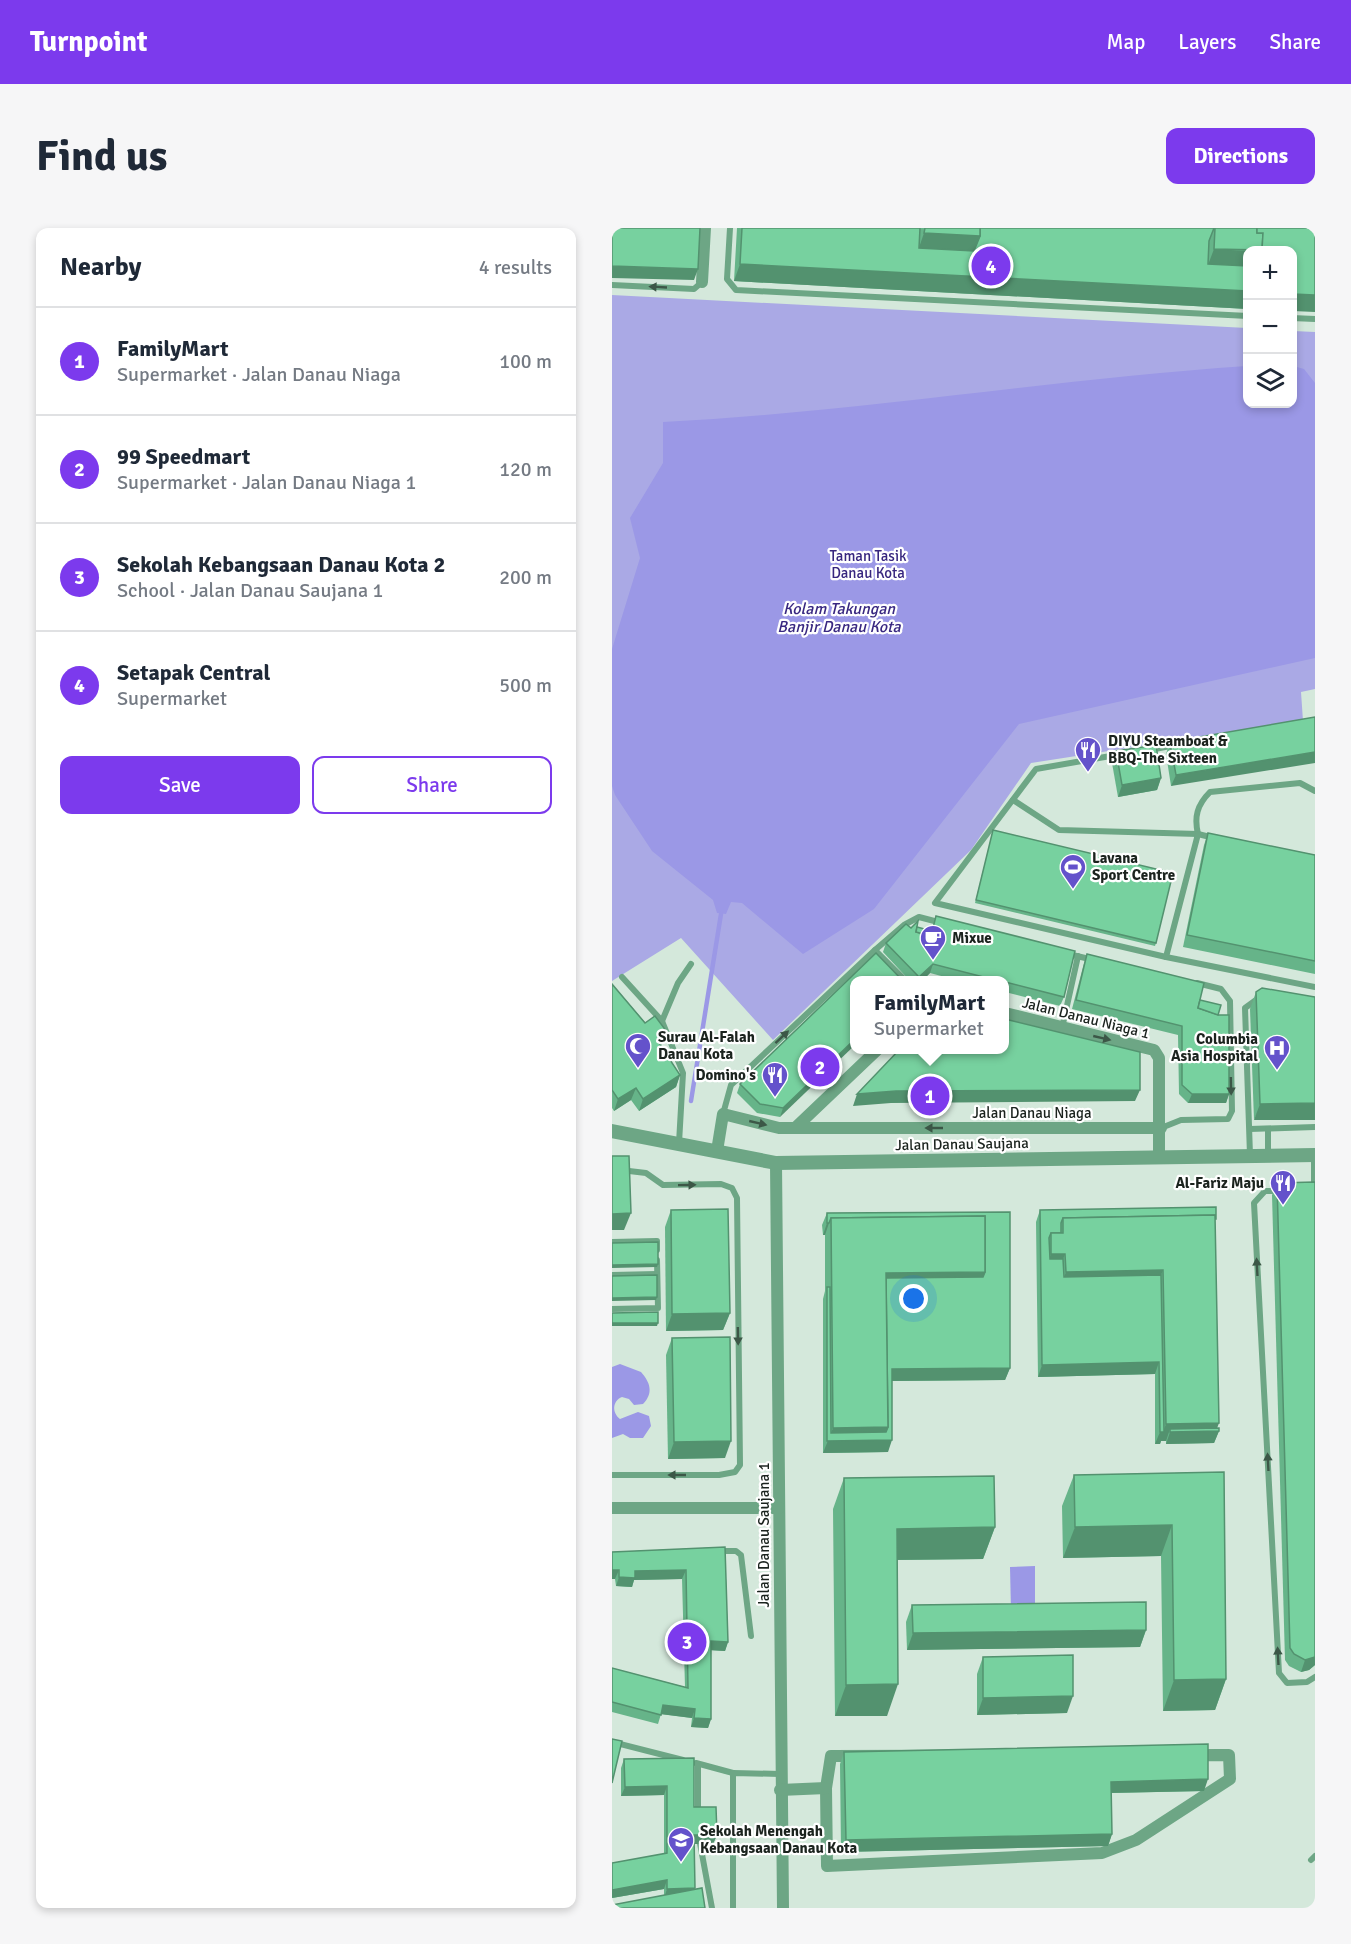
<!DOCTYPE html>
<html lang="en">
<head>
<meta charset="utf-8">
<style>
  :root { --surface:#fff; --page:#f6f6f7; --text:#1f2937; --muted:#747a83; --line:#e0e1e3; --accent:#7c3aed }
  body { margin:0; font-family:Signika,sans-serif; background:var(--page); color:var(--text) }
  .controls { position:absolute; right:18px; top:18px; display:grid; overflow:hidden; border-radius:12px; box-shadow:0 3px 9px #0003 }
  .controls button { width:54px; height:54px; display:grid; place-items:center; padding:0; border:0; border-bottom:2px solid var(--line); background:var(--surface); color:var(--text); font:30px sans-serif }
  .you { position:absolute; left:302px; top:1071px; width:21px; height:21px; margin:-15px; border:4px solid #fff; border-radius:50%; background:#1a73e8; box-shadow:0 0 0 9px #1a73e833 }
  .badge { display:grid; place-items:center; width:39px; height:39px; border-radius:50%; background:var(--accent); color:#fff; font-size:20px; font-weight:700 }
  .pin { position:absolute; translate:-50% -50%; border:3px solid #fff; box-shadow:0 2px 6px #0006 }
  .popup { position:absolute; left:238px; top:748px; width:159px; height:78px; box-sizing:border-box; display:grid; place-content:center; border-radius:12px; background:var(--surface); filter:drop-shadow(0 2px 4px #0005); font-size:20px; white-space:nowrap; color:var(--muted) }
  .popup b { font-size:22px; color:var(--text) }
  .popup::after { content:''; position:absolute; left:50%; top:100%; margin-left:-12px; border:12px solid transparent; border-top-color:var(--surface) }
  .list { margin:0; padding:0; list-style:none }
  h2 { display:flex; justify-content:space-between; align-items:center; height:78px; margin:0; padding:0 24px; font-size:26px }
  h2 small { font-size:20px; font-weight:400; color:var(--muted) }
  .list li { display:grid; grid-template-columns:39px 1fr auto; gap:18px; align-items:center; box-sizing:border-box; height:108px; padding:0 24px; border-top:2px solid var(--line) }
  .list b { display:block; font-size:22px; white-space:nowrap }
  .list p { margin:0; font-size:20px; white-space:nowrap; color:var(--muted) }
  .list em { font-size:20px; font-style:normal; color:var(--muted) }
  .actions { display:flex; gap:12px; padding:18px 24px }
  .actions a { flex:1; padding:14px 0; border:2px solid var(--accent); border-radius:12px; text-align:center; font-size:21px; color:var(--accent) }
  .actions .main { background:var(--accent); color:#fff }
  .icon { flex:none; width:33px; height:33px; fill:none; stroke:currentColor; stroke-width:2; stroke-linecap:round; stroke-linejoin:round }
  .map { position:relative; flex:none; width:703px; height:1680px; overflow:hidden; border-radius:12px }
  header { display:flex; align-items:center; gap:36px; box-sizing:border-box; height:84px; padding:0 30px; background:var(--accent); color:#fff }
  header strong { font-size:28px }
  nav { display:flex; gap:33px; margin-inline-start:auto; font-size:21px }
  .intro { display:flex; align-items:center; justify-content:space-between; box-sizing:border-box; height:144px; padding:0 36px }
  h1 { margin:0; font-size:42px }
  .button { padding:15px 27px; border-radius:12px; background:var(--accent); color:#fff; font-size:21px; font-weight:700 }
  main { display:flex; gap:36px; padding:0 36px }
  aside { flex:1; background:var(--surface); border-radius:12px; box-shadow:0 3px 9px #0003 }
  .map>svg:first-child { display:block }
  .green { fill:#aaa9e5 }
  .water { fill:#9b98e6 }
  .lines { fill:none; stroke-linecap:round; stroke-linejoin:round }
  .stream { stroke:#9b98e6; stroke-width:4.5 }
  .service { stroke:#6da685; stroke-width:6 }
  .minor { stroke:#6da685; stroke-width:12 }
  .tertiary { stroke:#6da685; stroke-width:14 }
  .wall { fill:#66b489 }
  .shaded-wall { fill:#53926f }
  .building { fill:#77d19f; stroke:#53926f; stroke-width:1.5 }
  .oneway { fill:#3c5747 }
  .labels { text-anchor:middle; stroke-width:4.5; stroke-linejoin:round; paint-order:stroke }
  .park-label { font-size:15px; fill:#37267f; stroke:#fff }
  .poi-label { font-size:15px; font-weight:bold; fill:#1b231e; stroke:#fff; text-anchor:start }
  .street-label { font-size:15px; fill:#1b231e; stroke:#fff }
  .water-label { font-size:16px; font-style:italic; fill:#382780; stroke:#fff }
</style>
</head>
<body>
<header>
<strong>Turnpoint</strong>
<nav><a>Map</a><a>Layers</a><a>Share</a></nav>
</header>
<div class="intro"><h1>Find us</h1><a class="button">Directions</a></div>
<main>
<aside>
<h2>Nearby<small>4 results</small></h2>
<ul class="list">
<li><span class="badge">1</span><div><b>FamilyMart</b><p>Supermarket · Jalan Danau Niaga</p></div><em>100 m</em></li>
<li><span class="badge">2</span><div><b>99 Speedmart</b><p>Supermarket · Jalan Danau Niaga 1</p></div><em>120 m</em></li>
<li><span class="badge">3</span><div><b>Sekolah Kebangsaan Danau Kota 2</b><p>School · Jalan Danau Saujana 1</p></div><em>200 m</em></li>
<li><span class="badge">4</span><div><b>Setapak Central</b><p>Supermarket</p></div><em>500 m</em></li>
</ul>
<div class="actions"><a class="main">Save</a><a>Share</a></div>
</aside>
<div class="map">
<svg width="703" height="1680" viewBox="0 0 703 1680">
  <rect width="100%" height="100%" fill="#d4e8db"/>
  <!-- green -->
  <path class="green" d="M0,67L635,100L636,176H680L681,103L703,104V461L689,464L691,493L419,535L359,622L161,812L69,710L0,753Z"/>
  <!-- water -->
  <g class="water">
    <path d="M635,138L636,176H680L681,138L692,141L703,155V430L407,496L262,681L191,726L130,675L119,674L114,686L105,685L101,672L40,623L3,567L0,558V421L28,330L18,290L51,235V194C247,184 440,151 635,138Z"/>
    <path d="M8,1136L29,1144C38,1154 42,1165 31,1176L22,1177L17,1171L10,1169C0,1173 0,1185 8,1191L26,1184L37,1188L39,1198L31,1210H18L11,1206L0,1210V1139Z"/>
    <path d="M423,1338V1381L399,1383L398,1339Z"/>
  </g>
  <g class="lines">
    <!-- stream -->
    <path class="stream" d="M79,873L109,686"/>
    <!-- service -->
    <g class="service">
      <path d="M118,0L115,51L124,62L636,88"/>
      <path d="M0,57L82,61L90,54"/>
      <path d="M680,90L703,91"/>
      <path d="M538,522L563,517"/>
      <path d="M510,526L424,541L323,675L554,729L703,759"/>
      <path d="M401,572L447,602L586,606C582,589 585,577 598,564L688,555L703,563"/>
      <path d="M263,722L293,752"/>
      <path d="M456,726L482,732"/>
      <path d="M554,729L586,606L602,610"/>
      <path d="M10,749L50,793L71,845L67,915"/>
      <path d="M50,793L66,755L79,736"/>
      <path d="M450,800L466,728"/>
      <path d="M111,886L119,857L263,722L292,697L307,689L330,695"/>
      <path d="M549,900L569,892L616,891L620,883L618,773L609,761L585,755"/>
      <path d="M638,901L703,899"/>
      <path d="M656,901V927"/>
      <path d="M638,927L633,780L644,772L647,773"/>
      <path d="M702,927V961"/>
      <path d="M0,941L34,945L51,957L109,956L120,960L125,970L128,1237L123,1244L107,1247H0"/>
      <path d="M670,963H653L642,975L667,1445L675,1455L695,1454L703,1449"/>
      <path d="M0,1014L45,1013V1022"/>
      <path d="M0,1047L45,1046"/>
      <path d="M0,1081L46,1080L45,1032"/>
      <path d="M106,1323H124L129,1327L139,1408"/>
      <path d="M0,1514L71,1532"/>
      <path d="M84,1535L121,1545"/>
      <path d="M86,1536V1585"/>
      <path d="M87,1610L100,1680"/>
      <path d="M699,1632L703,1628"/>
      <path d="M121,1680V1545L168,1546"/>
    </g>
    <!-- minor -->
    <g class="minor">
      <path d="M90,54L93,0"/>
      <path d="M393,785L542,822L547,830V929"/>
      <path d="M183,900L265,822"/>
      <path d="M105,923L111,886L167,900H549"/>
      <path d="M164,935L171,1680"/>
      <path d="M0,1280H167"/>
      <path d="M617,1527L618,1551L524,1612L490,1625L215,1638L214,1560L219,1528Z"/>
      <path d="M168,1562L214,1560"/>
    </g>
    <!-- tertiary -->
    <path class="tertiary" d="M0,903L164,935L703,927"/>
  </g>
  <!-- wall -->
  <g class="wall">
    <path d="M125,0H703L636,22V81L122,53Z"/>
    <path d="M703,489L559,558L554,526L558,514Z"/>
    <path d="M504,523L549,550L545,562L506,569L500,535Z"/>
    <path d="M596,605L703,627V746L571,719L592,617Z"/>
    <path d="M380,606L544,715L543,718L363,675Z"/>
    <path d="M324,688L452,769L448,778L393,764V753H348L318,745L310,753H298L271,724L274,715L299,700L305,699L319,703Z"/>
    <path d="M264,725L168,889L145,885L125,865L128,856Z"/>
    <path d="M475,726L588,772L606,787L617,866L614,875H576L567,866L566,807L460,781L472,735Z"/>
    <path d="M0,756L51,815L48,818L68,847L64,859L27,883L19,872L2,883L0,880Z"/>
    <path d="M644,764L703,769L642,892L638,781Z"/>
    <path d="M703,954V1437L697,1442L689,1444L677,1438L673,1432L660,967L665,955Z"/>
    <path d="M59,982L118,1085L111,1102L54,1103L53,999Z"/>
    <path d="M428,982L603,994L605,1200L607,1203L602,1215L554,1216V1213H549L548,1216H543V1146L426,1149L424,994Z"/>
    <path d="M215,985L398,1140L393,1152L280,1153L276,1224L211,1225V1071L213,1063V1007H211L210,997Z"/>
    <path d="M60,1110L113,1230L56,1231L54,1127Z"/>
    <path d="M612,1244L614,1451L603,1482L551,1483L549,1328L451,1330L450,1278L462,1247Z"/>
    <path d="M232,1250L383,1299L371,1331L285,1332L275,1488H223L221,1281Z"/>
    <path d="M113,1319L116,1414L113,1423L99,1422V1491L96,1500L79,1499L80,1490L49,1486L46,1496L0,1484V1440L73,1459L70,1351L22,1352L20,1359L4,1358L3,1351H0V1324Z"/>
    <path d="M300,1377L534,1402L528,1419L295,1422L294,1394Z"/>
    <path d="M371,1429L455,1485L365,1487V1446Z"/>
    <path d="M232,1524L592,1563L499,1565L500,1606L496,1618L229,1624L228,1536Z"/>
    <path d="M82,1530V1579L105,1607L101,1616H82V1662L52,1667V1661L0,1670V1635L52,1626V1567L9,1568V1540L12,1531Z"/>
  </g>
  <!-- shaded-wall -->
  <g class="shaded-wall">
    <path d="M312,5L368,8L356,39L301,37Z"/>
    <path d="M602,21L636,23V55L590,53Z"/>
    <path d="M128,36L636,63V81L122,53Z"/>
    <path d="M0,38L86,41L82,52L0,50Z"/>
    <path d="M681,66L703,67V84L681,83Z"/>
    <path d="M703,524V535L559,558L564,547Z"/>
    <path d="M549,550L545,562L506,569L510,557Z"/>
    <path d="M321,736L318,745L310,753H306L307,749Z"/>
    <path d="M55,804L51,815L40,824L45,812Z"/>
    <path d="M243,811V817L168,889L171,880Z"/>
    <path d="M68,847L64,859L27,883L31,871Z"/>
    <path d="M24,860L19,872L2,883L6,871Z"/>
    <path d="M528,862L523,873L279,875L241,878L245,866L284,863Z"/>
    <path d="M580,866H617L614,875H576Z"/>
    <path d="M703,875V892H642L648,876Z"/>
    <path d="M19,985L12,1002H0V986Z"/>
    <path d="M215,995H217L213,1007H211Z"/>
    <path d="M439,1026H453L447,1043H433Z"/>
    <path d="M46,1036L45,1039L0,1040V1037Z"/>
    <path d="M551,1042L545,1059L447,1061L454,1044Z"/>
    <path d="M373,1044L367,1060L272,1062L274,1045Z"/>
    <path d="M45,1069L44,1072L0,1073V1070Z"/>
    <path d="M118,1085L111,1102L54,1103L60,1086Z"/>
    <path d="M0,1095H46L45,1098H0Z"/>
    <path d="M547,1134L543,1146L426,1149L430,1137Z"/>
    <path d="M398,1140L393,1152L276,1153L280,1141Z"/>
    <path d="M607,1195L604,1203H607L602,1215L554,1216L558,1204V1201L554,1213H549L548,1216H543L548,1204H551L554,1196Z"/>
    <path d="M276,1199L280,1212L276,1224L211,1225L221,1200Z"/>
    <path d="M119,1213L113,1230L56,1231L62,1214Z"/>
    <path d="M560,1297L549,1328L451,1330L463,1299Z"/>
    <path d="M383,1299L371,1331L274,1332L285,1301Z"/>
    <path d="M0,1342H7L3,1351H0Z"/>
    <path d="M74,1342L70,1351L22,1352L20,1359L4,1358L7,1349L23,1343Z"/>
    <path d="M534,1402L528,1419L295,1422L301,1405Z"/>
    <path d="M99,1413L116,1414L113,1423L95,1422Z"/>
    <path d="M703,1429V1437L697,1442L689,1444L693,1432Z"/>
    <path d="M614,1451L603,1482L551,1483L562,1452Z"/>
    <path d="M286,1456L275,1488H223L234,1457Z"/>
    <path d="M461,1468L455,1485L365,1487L371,1470Z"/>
    <path d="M51,1477L83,1481L80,1490L48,1486Z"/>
    <path d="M82,1490L99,1491L96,1500L79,1499Z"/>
    <path d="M596,1551L592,1563L495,1565L499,1554Z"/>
    <path d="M55,1558L52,1567L9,1568L13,1559Z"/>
    <path d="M500,1606L496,1618L229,1624L234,1612Z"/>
    <path d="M82,1607H105L101,1616H79Z"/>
    <path d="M55,1652L52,1661L0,1670V1662Z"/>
    <path d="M83,1660L79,1669L52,1670L55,1661Z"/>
  </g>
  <!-- building -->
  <g class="building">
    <path d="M0,0H88L86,41L0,38Z"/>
    <path d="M130,0H308L307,20L362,23L368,8V0H602L597,13L596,36L636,38V63L128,36Z"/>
    <path d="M313,0H368V8L312,5Z"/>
    <path d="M603,0H645V5H651L650,22L602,21Z"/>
    <path d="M645,0H703V67L681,66V22H650L651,5H645Z"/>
    <path d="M703,489V524L564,547L558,514Z"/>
    <path d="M544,517L549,550L510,557L504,523Z"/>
    <path d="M381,602L561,645L544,715L364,672Z"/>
    <path d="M596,605L703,627V733L575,707Z"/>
    <path d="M324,688L463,723L452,769L393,754V753H387L321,736L307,749L274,715L294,696L299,700L306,693L304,704L319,708Z"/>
    <path d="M305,699L320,703L319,708L304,704Z"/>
    <path d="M264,725L291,753H243V811L171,880L148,876L128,856Z"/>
    <path d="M475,726L592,755L586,780L607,787H617V866H580L570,857V798L464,772Z"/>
    <path d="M0,756L33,795L43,788L55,804L45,812L68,847L31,871L24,860L6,871L0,862Z"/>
    <path d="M650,760L703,769V875L648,876L644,764Z"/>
    <path d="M588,772L609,777L606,787L586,780Z"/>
    <path d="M393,791L528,824V862L284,863L245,866L287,822H393Z"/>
    <path d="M0,928H17L19,985L0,986Z"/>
    <path d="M703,954V1429L693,1432L682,1426L678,1420L665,955Z"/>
    <path d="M604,979V991H603V987L451,990L449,995V1005H439L437,1010L438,1031H451L452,1049L549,1047L552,1204H548L547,1134L430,1137L428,982Z"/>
    <path d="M116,981L118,1085L60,1086L59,982Z"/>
    <path d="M398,984V1140L280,1141V1212L215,1213V1059H218L219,1205L274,1204L276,1199L274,1050L371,1049L373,1044V988L219,990L217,995H215V985Z"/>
    <path d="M603,987L607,1195L554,1196L551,1042L454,1044L453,1026H439V1005H451V990Z"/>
    <path d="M373,988V1044L274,1045L276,1199L221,1200L219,990Z"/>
    <path d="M46,1014V1036L0,1037V1015Z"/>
    <path d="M45,1047V1069L0,1070V1048Z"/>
    <path d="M46,1084V1095H0V1085Z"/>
    <path d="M118,1109L119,1213L62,1214L60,1110Z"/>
    <path d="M607,1200V1203L558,1204V1201Z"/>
    <path d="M612,1244L614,1451L562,1452L560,1297L463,1299L462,1247Z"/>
    <path d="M382,1248L383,1299L285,1301L286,1456L234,1457L232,1250Z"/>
    <path d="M113,1319L116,1414L99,1413V1491L82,1490L83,1481L51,1477L49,1487L0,1474V1440L76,1460L74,1342L23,1343V1350L7,1349V1342H0V1324Z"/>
    <path d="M534,1374V1402L301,1405L300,1377Z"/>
    <path d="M461,1427V1468L371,1470V1429Z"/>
    <path d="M0,1511L10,1513L0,1555Z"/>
    <path d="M596,1516V1551L499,1554L500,1606L234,1612L232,1524Z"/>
    <path d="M82,1530V1579H104L105,1607H82L83,1660L55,1661V1652L0,1662V1635L55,1625V1558L13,1559L12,1531Z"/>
    <path d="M90,1660L93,1680H0V1677Z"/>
  </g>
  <!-- one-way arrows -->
  <defs><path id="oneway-solid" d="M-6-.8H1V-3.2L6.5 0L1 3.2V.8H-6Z" transform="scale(1.5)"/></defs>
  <g class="oneway">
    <use href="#oneway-solid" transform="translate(46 59) rotate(-177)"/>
    <use href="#oneway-solid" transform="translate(170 809) rotate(-43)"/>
    <use href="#oneway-solid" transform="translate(490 810) rotate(13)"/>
    <use href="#oneway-solid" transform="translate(619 858) rotate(89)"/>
    <use href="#oneway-solid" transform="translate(146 895) rotate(13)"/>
    <use href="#oneway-solid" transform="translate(322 900) rotate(-180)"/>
    <use href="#oneway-solid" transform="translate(75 957) rotate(-1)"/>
    <use href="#oneway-solid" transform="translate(645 1039) rotate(-93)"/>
    <use href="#oneway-solid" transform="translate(126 1108) rotate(89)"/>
    <use href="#oneway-solid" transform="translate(656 1234) rotate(-93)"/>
    <use href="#oneway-solid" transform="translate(65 1247) rotate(-180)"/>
    <use href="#oneway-solid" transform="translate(666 1428) rotate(-93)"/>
  </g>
  <!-- icons -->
  <defs>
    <g id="restaurant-pin" transform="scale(1.35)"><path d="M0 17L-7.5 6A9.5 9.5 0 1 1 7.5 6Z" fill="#6452cb" stroke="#fff"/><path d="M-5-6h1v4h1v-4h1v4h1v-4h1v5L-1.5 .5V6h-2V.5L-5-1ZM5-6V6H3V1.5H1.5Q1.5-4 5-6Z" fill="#fff"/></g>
    <g id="stadium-pin" transform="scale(1.35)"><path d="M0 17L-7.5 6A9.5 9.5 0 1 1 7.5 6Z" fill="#6452cb" stroke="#fff"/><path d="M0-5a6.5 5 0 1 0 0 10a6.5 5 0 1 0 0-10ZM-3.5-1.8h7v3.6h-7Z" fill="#fff"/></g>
    <g id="cafe-pin" transform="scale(1.35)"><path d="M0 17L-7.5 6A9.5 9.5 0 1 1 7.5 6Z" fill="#6452cb" stroke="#fff"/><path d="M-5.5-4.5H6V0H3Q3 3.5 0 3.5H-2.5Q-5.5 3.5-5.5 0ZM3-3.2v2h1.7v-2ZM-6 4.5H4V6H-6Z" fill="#fff"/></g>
    <g id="mosque-pin" transform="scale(1.35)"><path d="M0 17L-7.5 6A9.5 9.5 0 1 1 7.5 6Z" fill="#6452cb" stroke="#fff"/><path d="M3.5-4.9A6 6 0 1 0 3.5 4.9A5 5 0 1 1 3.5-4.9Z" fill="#fff"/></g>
    <g id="hospital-pin" transform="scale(1.35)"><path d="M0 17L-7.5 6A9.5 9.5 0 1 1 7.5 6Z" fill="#6452cb" stroke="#fff"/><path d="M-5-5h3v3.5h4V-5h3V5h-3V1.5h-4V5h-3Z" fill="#fff"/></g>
    <g id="school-pin" transform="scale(1.35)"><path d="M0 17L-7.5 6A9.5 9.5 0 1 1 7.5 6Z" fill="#6452cb" stroke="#fff"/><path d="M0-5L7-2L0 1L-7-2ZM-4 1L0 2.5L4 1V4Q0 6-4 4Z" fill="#fff"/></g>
  </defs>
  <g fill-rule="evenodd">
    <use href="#restaurant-pin" x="476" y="522"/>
    <use href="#stadium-pin" x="461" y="639"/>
    <use href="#cafe-pin" x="321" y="710"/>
    <use href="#mosque-pin" x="26" y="818"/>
    <use href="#hospital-pin" x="665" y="820"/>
    <use href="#restaurant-pin" x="163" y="847"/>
    <use href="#restaurant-pin" x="671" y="955"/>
    <use href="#school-pin" x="69" y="1612"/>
  </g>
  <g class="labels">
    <!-- park labels -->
    <g class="park-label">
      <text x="256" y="333">Taman Tasik<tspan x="256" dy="17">Danau Kota</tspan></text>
    </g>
    <!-- poi labels -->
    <g class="poi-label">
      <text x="496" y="518">DIYU Steamboat &amp;<tspan x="496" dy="17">BBQ-The Sixteen</tspan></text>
      <text x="480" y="635">Lavana<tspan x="480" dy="17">Sport Centre</tspan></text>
      <text x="340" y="715">Mixue</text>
      <text x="46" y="814">Surau Al-Falah<tspan x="46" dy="17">Danau Kota</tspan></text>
      <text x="646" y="816" text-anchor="end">Columbia<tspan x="646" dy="17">Asia Hospital</tspan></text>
      <text x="144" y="852" text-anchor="end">Domino's</text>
      <text x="652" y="960" text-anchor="end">Al-Fariz Maju</text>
      <text x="88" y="1608">Sekolah Menengah<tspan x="88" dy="17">Kebangsaan Danau Kota</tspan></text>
    </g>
    <!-- street labels -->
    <g class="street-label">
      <text transform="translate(474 790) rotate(14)" y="5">Jalan Danau Niaga 1</text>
      <text x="420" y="890">Jalan Danau Niaga</text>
      <text transform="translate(350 916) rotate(-1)" y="5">Jalan Danau Saujana</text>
      <text transform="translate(152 1307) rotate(-90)" y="5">Jalan Danau Saujana 1</text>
    </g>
    <!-- water labels -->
    <g class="water-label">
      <text x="227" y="386">Kolam Takungan<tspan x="227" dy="18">Banjir Danau Kota</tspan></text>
    </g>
  </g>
</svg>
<div class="controls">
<button>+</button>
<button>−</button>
<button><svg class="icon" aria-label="layers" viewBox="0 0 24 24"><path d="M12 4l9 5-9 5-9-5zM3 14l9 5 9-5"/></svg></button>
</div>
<div class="you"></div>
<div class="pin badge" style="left:318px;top:868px">1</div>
<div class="popup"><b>FamilyMart</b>Supermarket</div>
<div class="pin badge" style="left:208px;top:839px">2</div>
<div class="pin badge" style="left:75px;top:1414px">3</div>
<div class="pin badge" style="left:379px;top:38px">4</div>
</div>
</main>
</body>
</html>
